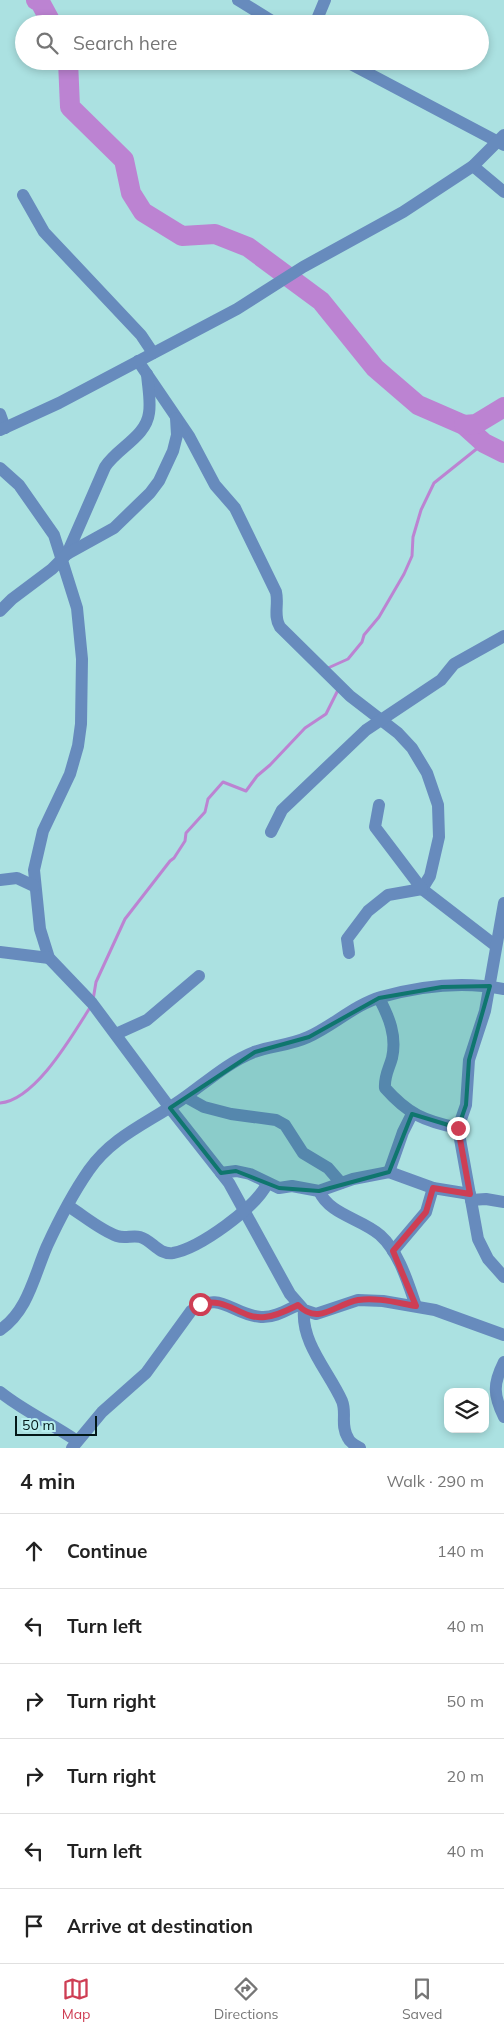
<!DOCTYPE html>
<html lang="en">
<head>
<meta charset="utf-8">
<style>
  :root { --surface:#fff; --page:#f2f2f2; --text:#222; --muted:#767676; --line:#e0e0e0; --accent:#ce3e54 }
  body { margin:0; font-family:Mulish,sans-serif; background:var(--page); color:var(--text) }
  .controls { position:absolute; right:15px; bottom:15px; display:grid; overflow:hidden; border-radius:10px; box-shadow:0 2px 8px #0003 }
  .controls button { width:45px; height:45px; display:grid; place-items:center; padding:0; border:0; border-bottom:1px solid var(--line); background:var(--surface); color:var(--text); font:25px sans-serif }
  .scale { position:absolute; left:15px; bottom:12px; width:82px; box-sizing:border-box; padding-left:5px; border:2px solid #031818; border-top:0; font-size:14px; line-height:18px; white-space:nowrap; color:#031818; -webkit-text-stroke:4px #b7eeee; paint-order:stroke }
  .stop { position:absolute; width:15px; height:15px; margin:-11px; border:4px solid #ce3e54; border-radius:50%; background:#fff }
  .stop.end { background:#ce3e54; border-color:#fff; box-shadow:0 1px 5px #0008 }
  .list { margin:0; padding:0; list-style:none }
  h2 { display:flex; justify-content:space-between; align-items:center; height:65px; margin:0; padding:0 20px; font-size:21px }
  h2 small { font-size:16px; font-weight:400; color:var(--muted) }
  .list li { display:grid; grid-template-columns:32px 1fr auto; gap:15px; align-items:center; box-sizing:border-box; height:75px; padding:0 20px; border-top:1px solid var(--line) }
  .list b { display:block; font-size:19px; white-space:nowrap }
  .list em { font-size:16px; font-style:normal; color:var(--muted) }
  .icon { flex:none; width:28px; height:28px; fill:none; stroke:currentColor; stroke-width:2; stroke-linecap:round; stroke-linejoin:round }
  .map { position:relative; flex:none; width:504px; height:1448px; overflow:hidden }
  .search { position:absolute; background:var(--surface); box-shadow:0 2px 8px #0003; left:15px; right:15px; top:15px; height:55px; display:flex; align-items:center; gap:12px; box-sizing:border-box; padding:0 18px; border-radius:28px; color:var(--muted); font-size:19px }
  .sheet { height:515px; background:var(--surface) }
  nav { display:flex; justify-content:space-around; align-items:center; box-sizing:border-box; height:70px; border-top:1px solid var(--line); background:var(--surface); font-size:14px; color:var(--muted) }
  nav a { display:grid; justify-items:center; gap:2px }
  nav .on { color:var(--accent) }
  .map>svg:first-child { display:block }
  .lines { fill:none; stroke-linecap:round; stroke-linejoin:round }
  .stream { stroke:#bc83d2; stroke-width:3 }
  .river { stroke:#bc83d2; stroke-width:20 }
  .minor { stroke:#678bbd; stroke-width:12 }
  .route { stroke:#ce3e54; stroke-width:6 }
  .marked { fill:#0f766e; fill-opacity:0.2; stroke:#0f766e; stroke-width:4; stroke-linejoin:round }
</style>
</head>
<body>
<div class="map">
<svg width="504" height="1448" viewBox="0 0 504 1448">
  <rect width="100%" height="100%" fill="#abe1e1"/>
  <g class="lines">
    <!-- stream -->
    <g class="stream">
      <path d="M328,668L348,659L362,642L364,635L379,617L404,574L412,556L413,537L421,510L434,483L484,443"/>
      <path d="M93,1000L96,982L125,919L170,861L174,858L185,841L186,833L205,812L208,799L223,782L246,791L257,776L270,765L305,728L326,714L338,690"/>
      <path d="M0,1103C36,1100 73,1034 91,1006"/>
    </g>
    <!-- river -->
    <g class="river">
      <path d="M36,0L40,2L52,24"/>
      <path d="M68,61L70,107L124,160L131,193L143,212L182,236L215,234L248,247L321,301L375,368L418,405L464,425L484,443L504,453"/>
      <path d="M464,425L476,424L504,407"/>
    </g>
    <!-- minor -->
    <g class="minor">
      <path d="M238,0L277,24"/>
      <path d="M315,24L325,0"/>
      <path d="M345,61L504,145"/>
      <path d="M473,166L504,192"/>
      <path d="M23,195L44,232L141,335L153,353"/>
      <path d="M138,361L189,436L215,485L235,508L276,592C279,604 273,616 280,627L350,696L398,733L412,748L427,773L438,805L439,837L430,876L422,889L496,946"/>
      <path d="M0,414L5,428"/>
      <path d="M0,430L59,403L237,309L303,267L403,212L473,166L504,135"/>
      <path d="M0,468L19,485L54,535L77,608L82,659L81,724L78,746L70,774L43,831L34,870L40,929L49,958L92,1003L170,1108L229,1183L290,1294L304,1310L316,1314L358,1300L383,1301L435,1310L504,1335"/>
      <path d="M67,554L105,467C117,448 146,437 149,413C151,401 148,387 147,374"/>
      <path d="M0,611L12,599L52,569L67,554L114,528L150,493L159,481L173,451L177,435L176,418"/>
      <path d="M271,832L282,810L366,730L441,680L454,664L504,636"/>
      <path d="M0,880L17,878L34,886"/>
      <path d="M504,903L485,1011L469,1060L466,1105L458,1128L478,1239L488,1259L504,1277"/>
      <path d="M0,952L49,958"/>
      <path d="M349,953L347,939L368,911L388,895L422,889L375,827L379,805"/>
      <path d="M379,998C389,1017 397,1036 392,1058C389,1069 384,1076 385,1088C408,1114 424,1121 458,1128"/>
      <path d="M116,1034L147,1020L199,976"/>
      <path d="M186,1097L204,1107L231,1114L276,1120L285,1125L303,1153L328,1168L341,1183"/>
      <path d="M389,1172L403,1132L412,1114"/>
      <path d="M221,1173L236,1171L250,1174L279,1188L292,1186L319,1191L353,1179L389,1172L433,1188L470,1194"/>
      <path d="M319,1191C330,1215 360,1218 380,1235C399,1252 408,1283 416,1306"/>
      <path d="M471,1200L486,1199L504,1202"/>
      <path d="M68,1206C83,1215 100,1230 117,1236C125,1239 132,1235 140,1237C152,1240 158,1255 173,1253C200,1248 255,1208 267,1184"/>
      <path d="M393,1251L426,1212L433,1188"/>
      <path d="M304,1310C301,1343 329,1372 342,1401C347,1413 340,1425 348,1438C350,1443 355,1445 360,1448"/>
      <path d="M0,1330C28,1311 34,1276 47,1246C59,1220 73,1193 89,1170C113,1136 148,1123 181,1100C204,1084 228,1062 254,1052C271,1046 291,1045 308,1037C333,1026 354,1005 381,997C420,986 464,981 504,989"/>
      <path d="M504,1362C493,1384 493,1394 504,1417"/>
      <path d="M0,1392C25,1412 51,1423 77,1441"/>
      <path d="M72,1448L102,1412L146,1373L191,1311C220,1289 232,1315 261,1317C274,1318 287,1310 298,1305"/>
    </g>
  </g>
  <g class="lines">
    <!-- route -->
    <path class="route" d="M200,1304C227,1296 241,1320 265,1317C277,1316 288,1310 298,1305C318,1326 336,1304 358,1300C377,1297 398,1303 416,1306L393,1251L426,1212L433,1188L470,1194L458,1128"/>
  </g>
  <!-- marked area -->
  <path class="marked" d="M490,986L469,1060L466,1105L458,1128L412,1114L389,1172L319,1191L279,1188L236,1171L221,1173L170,1108L255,1052L309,1037L379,998L442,987Z"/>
</svg>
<div class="controls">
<button><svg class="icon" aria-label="layers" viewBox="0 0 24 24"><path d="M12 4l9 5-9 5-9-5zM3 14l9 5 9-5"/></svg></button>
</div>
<div class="scale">50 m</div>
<div class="stop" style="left:200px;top:1304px"></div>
<div class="stop end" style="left:458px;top:1128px"></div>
<div class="search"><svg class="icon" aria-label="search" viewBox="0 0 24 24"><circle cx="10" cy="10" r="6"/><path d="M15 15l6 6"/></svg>Search here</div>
</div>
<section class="sheet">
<h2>4 min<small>Walk · 290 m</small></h2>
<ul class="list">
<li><svg class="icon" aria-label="ahead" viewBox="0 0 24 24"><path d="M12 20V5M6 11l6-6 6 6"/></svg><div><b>Continue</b></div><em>140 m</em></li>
<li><svg class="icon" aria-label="left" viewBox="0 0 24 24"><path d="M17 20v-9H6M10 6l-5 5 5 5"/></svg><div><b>Turn left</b></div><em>40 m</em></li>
<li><svg class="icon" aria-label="right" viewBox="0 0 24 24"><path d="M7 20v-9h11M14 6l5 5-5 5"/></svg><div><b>Turn right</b></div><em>50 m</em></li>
<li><svg class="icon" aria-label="right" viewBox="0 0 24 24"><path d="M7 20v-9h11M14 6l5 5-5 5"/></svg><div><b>Turn right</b></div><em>20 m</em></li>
<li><svg class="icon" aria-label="left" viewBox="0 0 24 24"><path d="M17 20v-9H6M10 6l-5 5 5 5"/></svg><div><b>Turn left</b></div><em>40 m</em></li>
<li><svg class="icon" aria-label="arrive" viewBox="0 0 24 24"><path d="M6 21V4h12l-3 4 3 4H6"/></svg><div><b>Arrive at destination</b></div></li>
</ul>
</section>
<nav>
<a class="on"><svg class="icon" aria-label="map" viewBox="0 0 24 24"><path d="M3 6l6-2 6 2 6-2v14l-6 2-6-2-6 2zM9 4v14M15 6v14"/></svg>Map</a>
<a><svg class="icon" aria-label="directions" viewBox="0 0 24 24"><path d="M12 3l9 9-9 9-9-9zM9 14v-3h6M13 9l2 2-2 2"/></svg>Directions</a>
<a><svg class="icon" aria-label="saved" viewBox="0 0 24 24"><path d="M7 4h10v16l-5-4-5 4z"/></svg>Saved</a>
</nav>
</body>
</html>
